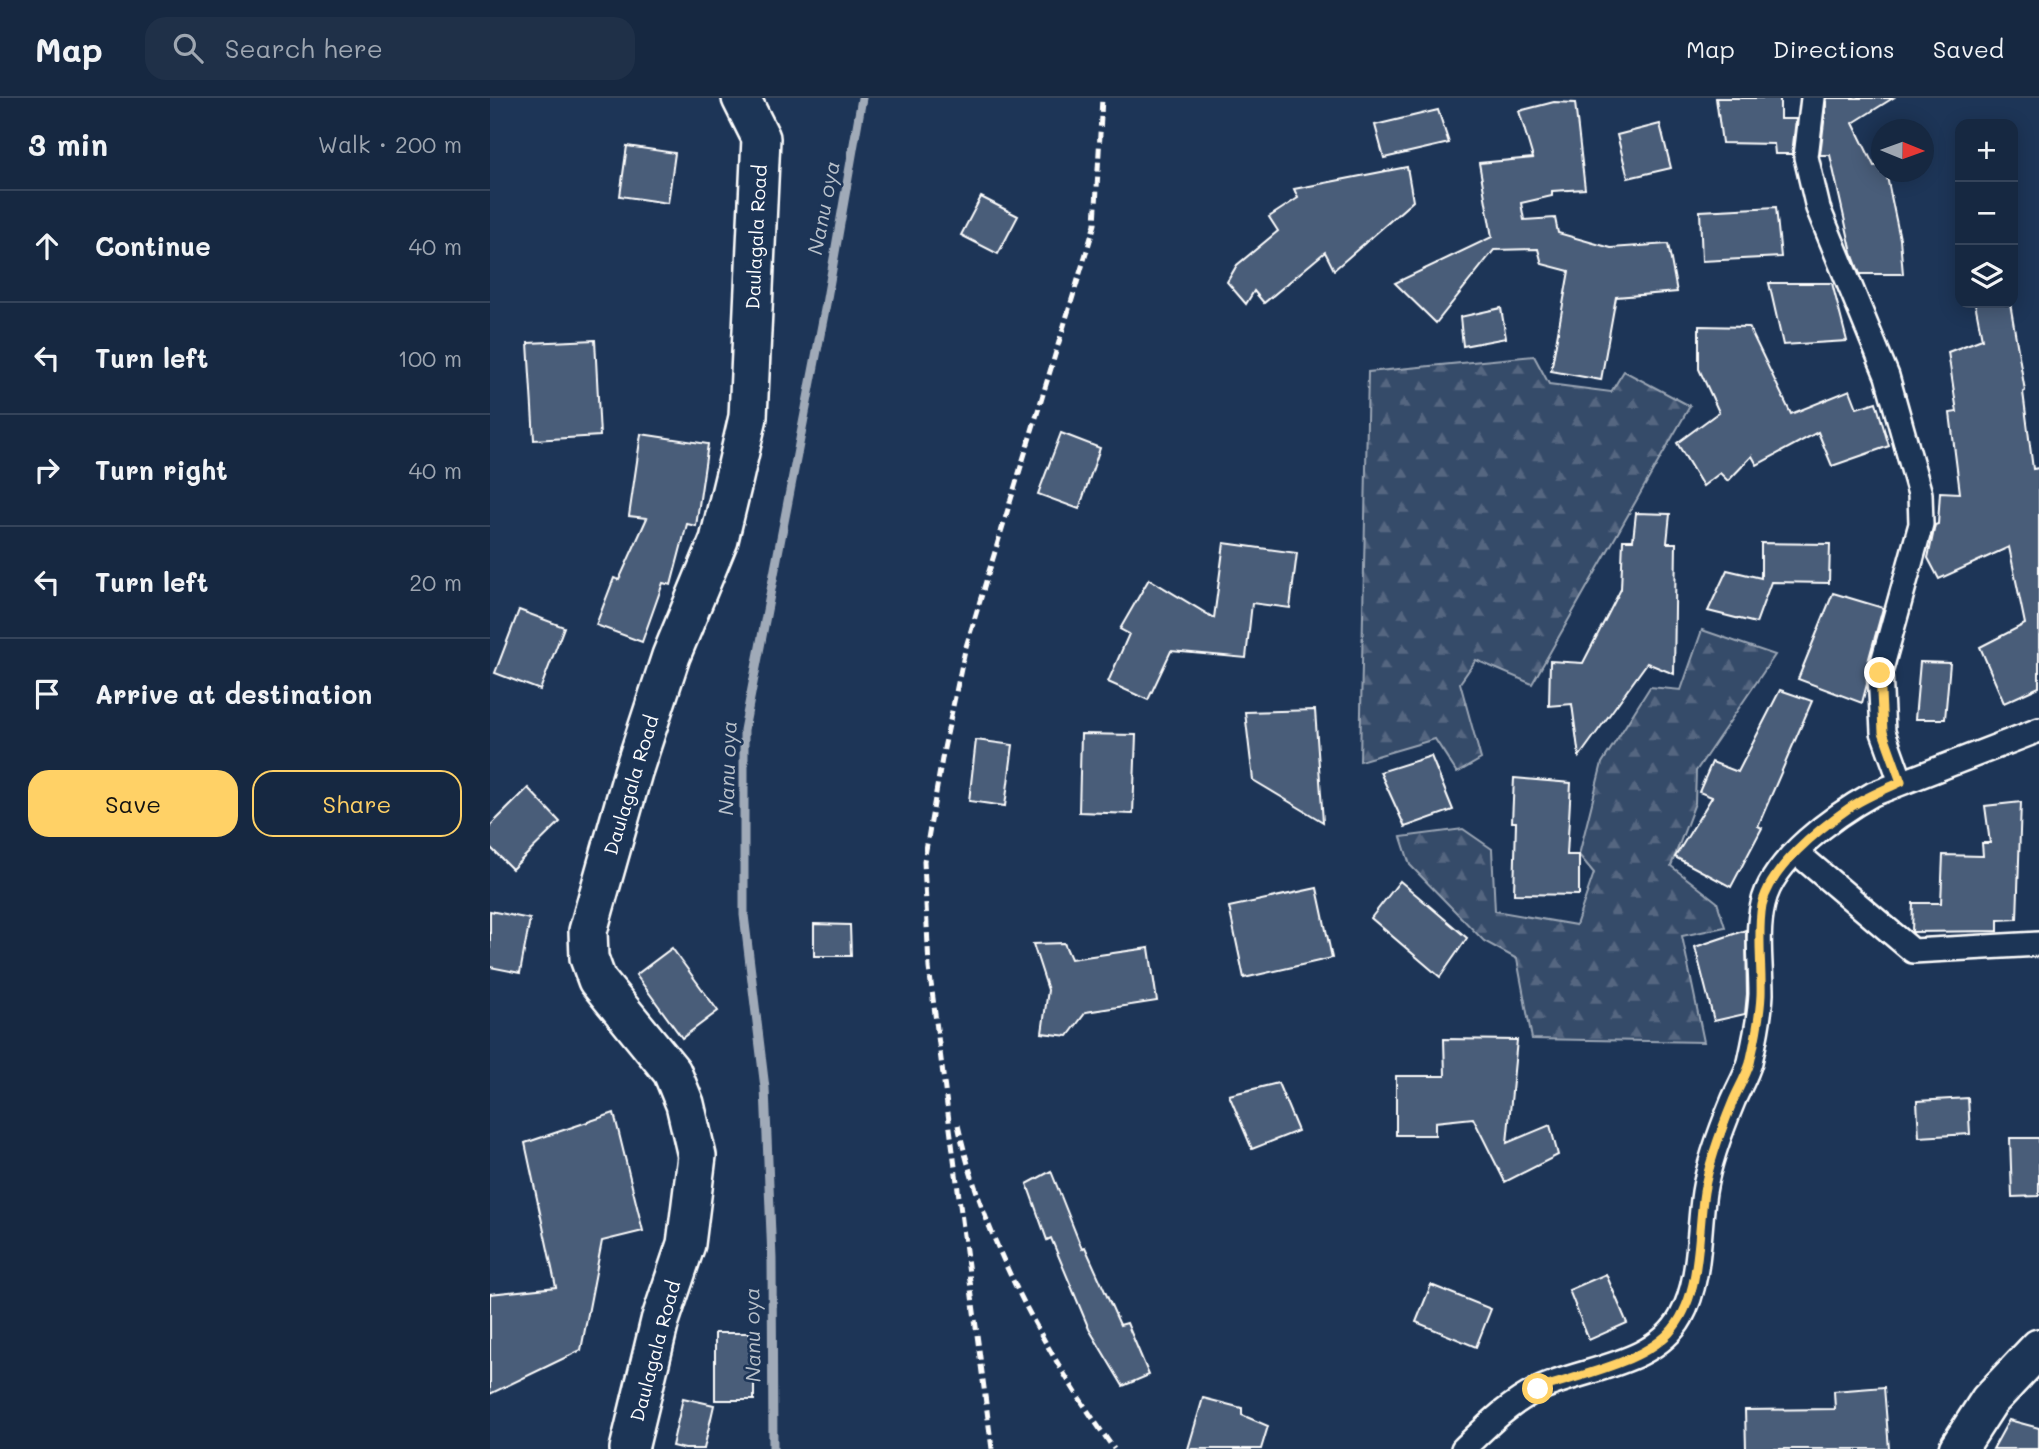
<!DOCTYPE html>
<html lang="en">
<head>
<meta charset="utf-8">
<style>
  :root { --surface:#162841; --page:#1f3048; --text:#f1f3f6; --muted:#9ea6b1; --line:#35445a; --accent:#ffd166 }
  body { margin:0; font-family:Mali,sans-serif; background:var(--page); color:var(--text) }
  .controls { position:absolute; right:21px; top:21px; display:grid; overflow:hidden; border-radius:14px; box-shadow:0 4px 18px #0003 }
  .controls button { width:63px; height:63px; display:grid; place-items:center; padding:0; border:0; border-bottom:2px solid var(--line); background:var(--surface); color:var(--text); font:35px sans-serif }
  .compass { position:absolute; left:1381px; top:21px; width:63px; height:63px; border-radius:50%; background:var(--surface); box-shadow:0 4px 18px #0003; rotate:91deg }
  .stop { position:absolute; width:21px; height:21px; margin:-16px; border:5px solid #ffd166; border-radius:50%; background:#fff }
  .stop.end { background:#ffd166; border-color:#fff; box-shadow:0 2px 7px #0008 }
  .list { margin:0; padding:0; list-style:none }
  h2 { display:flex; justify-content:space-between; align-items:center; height:91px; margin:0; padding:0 28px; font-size:30px }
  h2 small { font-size:23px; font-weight:400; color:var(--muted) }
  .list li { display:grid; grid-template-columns:46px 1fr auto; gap:21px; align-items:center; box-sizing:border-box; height:112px; padding:0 28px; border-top:2px solid var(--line) }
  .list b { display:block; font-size:26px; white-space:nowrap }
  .list em { font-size:23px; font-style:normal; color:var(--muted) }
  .actions { display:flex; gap:14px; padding:21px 28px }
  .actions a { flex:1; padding:16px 0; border:2px solid var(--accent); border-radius:21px; text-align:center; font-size:24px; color:var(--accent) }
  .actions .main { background:var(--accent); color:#111 }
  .icon { flex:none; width:38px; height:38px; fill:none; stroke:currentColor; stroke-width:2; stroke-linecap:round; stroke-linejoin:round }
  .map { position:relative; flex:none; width:1549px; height:1351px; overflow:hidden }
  header { display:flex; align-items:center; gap:42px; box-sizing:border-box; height:98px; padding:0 35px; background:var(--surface); border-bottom:2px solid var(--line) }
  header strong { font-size:33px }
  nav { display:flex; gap:38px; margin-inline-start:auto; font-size:24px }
  .search { width:490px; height:63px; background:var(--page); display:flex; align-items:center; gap:18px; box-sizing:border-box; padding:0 24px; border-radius:21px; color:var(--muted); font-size:26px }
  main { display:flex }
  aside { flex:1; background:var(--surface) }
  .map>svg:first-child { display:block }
  .forest { fill:url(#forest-firs); stroke:#9aa5b4; stroke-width:2 }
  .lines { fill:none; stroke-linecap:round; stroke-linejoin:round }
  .stream { stroke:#a0aab8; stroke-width:9 }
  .building { fill:#4a5d79; stroke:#fff; stroke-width:2 }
  .street-casing { stroke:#fff; stroke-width:28 }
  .primary-casing { stroke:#fff; stroke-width:42 }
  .street { stroke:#1d3557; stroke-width:23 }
  .primary { stroke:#1d3557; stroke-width:37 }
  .rail { stroke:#fff; stroke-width:5; stroke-dasharray:10 5; stroke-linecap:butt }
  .route { stroke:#ffd166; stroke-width:9 }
  .labels { text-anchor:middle; stroke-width:5; stroke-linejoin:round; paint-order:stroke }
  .street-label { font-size:19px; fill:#fff; stroke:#1d3557 }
  .water-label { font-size:21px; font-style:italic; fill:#b8c0ca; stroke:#1d3557 }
</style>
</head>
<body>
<header>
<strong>Map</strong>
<div class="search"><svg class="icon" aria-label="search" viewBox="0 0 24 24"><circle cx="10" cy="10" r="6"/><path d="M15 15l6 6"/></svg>Search here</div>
<nav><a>Map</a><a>Directions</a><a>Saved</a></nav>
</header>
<main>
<aside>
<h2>3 min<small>Walk · 200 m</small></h2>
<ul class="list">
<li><svg class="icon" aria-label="ahead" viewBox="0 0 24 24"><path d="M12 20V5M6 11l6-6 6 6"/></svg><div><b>Continue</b></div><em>40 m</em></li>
<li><svg class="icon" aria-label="left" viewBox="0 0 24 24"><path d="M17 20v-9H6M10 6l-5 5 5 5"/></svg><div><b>Turn left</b></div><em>100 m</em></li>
<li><svg class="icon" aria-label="right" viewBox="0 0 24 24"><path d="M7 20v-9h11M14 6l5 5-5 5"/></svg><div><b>Turn right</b></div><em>40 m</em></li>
<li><svg class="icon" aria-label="left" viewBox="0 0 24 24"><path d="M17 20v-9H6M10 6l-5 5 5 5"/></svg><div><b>Turn left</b></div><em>20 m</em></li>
<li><svg class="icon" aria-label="arrive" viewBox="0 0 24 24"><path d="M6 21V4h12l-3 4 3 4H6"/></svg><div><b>Arrive at destination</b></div></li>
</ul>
<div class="actions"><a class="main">Save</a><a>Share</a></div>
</aside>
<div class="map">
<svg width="1549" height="1351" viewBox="0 0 1549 1351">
  <defs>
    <pattern id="forest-firs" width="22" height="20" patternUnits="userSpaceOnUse" patternTransform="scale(1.75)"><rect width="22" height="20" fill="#364b69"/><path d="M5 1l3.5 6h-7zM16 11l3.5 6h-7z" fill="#546680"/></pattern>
  </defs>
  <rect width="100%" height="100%" fill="#1d3557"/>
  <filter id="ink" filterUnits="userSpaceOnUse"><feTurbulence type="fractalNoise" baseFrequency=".0143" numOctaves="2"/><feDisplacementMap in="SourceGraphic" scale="14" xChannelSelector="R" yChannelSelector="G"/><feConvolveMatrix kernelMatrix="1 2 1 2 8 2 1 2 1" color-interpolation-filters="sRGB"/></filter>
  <g filter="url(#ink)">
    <!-- forest -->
    <g class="forest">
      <path d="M1044,258L1059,286L1121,294L1134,273L1200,308L1042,586L986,562L970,585L991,661L967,675L945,641L870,663L878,274Z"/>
      <path d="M1212,532L1285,557L1206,673L1205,705L1181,768L1227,804L1235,829L1192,838L1214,944L1042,941L1027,861L994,843L920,767L911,739L973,731L1002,751L1005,813L1086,827L1104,775L1089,757L1112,665L1160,589L1191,592Z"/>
    </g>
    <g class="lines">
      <!-- stream -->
      <path class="stream" d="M283,1351L282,1161L275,990L254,817V632L336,206L372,0"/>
    </g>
    <!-- building -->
    <g class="building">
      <path d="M1226,0H1290V21H1306L1302,56H1285L1284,46L1232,45Z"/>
      <path d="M1337,0H1403L1363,25L1384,68L1391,67V74H1396L1410,141L1413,176H1370L1362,155L1340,57H1330Z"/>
      <path d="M1064,4L1085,5L1095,91L1062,93V98L1031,105L1034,122L1065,120L1068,135L1121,150L1178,146L1187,194L1126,199L1111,282L1061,273L1079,173L1052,166L1048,151L1004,152L946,225L905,185L1002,139L989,65L1043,60L1029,13Z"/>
      <path d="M948,12L959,45L894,60L885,27Z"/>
      <path d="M1170,26L1181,70L1138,80L1127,37Z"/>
      <path d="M137,48L185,55L178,105L130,98Z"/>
      <path d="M917,69L923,103L844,172L835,154L774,205L764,193L756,206L737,184L747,167L788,133L779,119L808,100L804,91Z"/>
      <path d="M491,99L528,118L508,156L471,137Z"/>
      <path d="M1286,109L1291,159L1212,163L1210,113Z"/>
      <path d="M1279,185H1342L1357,243L1293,247Z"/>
      <path d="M1485,205H1520L1535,293L1533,294L1543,371L1549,370V589L1514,605L1490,549L1535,526L1519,449L1449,481L1438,460L1445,427L1448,426L1450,394L1470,395L1460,315L1467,314L1458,254L1492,241Z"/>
      <path d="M1011,210L1016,240L973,248L970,219Z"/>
      <path d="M1209,228L1259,229L1301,316L1360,292L1367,310L1386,304L1399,348L1342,368L1328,334L1267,367L1262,358L1238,383L1230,375L1213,388L1187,345L1229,314L1209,271Z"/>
      <path d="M105,242L110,338L44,342L38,245Z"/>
      <path d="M571,335L610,350L589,411L548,396Z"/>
      <path d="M151,336L218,346L206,428L197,426L181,487L173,485L152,544L106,527L124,480L129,482L157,420L139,418Z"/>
      <path d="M1146,415L1180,416L1177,445H1186L1184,576L1157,565L1089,659L1082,606L1059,608L1060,563L1093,565L1131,491L1133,442H1143Z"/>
      <path d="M734,445L807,455L800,510L762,505L756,560L681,553L658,602L618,584L639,536L630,531L659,481L724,520Z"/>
      <path d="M1271,445L1340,446L1339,485L1281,484L1266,525L1218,513L1237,472L1271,480Z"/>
      <path d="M1343,495L1393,510L1376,571L1377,586L1372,605L1308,581Z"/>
      <path d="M29,512L74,529L50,592L5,575Z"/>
      <path d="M1430,564L1460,565L1455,621H1425Z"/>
      <path d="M1290,592L1322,603L1268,728L1272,730L1241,789L1185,759L1222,699L1209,694L1222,664L1248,674Z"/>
      <path d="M825,612L833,724L763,682L755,614Z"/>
      <path d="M591,636L646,637L643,716L589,714Z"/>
      <path d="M486,642L523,647L515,708L479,703Z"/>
      <path d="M941,658L963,712L915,729L890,674Z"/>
      <path d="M1024,680L1081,685L1077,757H1089V797L1024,796L1026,724H1022Z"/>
      <path d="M38,690L70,724L22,771L0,749V728Z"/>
      <path d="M1531,704L1527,821L1508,822V833L1422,834L1423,805H1451L1453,757L1493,758L1492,745H1500L1495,708Z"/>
      <path d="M910,783L977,840L950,879L881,820Z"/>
      <path d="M827,790L842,860L754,880L739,809Z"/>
      <path d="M0,813L40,821L30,875L0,869Z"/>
      <path d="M324,826L360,827L361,858H324Z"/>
      <path d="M1256,832L1257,896L1255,916L1224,923L1205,849Z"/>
      <path d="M574,845L581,861L659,850L667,903L596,914L578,938L552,935L558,892L543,846Z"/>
      <path d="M182,850L228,913L192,940L146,877Z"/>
      <path d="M954,941L1027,942L1017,1045L1060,1027L1068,1057L1015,1084L983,1020L945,1024V1037H906V978H955Z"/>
      <path d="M788,985L808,1033L762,1051L739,997Z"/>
      <path d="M1478,1000L1480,1036L1429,1039L1427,1003Z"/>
      <path d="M124,1015L153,1133L112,1143L91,1252L0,1296V1196L66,1189L35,1045Z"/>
      <path d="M1520,1040H1549V1098L1522,1099Z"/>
      <path d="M561,1073L592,1151L595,1149L630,1227L637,1225L659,1277L633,1288L599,1231L561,1140L557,1142L537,1086Z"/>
      <path d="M1116,1176L1137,1225L1099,1242L1079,1192Z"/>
      <path d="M941,1187L1001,1211L986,1249L926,1224Z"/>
      <rect x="225" y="1235" width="39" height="67"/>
      <path d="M1394,1289L1399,1351H1256L1255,1312L1345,1311L1344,1293Z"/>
      <path d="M193,1300L224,1307L214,1351H195L182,1348Z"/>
      <path d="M713,1300L752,1310V1317L778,1328L771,1351H698Z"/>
      <path d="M1519,1322L1549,1330V1351H1503Z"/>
    </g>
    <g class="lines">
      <!-- street casing -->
      <g class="street-casing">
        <g id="street">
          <path d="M1323,0L1316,59L1328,110L1397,278L1430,396L1431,426L1390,575L1393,634L1411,684"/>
          <path d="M1306,754L1423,853L1549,846"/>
          <path d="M973,1351C996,1329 1018,1306 1047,1292C1092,1270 1164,1268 1191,1219C1211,1183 1208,1134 1214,1094C1219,1063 1231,1032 1243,1003C1248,991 1256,978 1260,964C1265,942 1270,919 1271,896C1271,867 1266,835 1273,806C1282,762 1345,717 1383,696L1549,632"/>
        </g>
      </g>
      <!-- primary casing -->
      <g class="primary-casing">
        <g id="primary">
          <path d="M139,1351L170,1223L196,1146L207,1058L195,1006L182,974L107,882L99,860L98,833L143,674L181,558L229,442L244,380L258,319L271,40L251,0"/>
          <path d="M1468,1351L1499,1303L1549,1250"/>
        </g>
      </g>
      <!-- street -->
      <use href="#street" class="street"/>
      <!-- primary -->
      <use href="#primary" class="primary"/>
      <!-- rail -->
      <g class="rail">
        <path d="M468,1027C494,1144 555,1254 624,1351"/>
        <path d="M502,1351L439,870L434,763L453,655L475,552L605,126L612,0"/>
      </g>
    </g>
  </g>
  <g class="lines" filter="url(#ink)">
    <!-- route -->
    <path class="route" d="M1048,1291C1087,1278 1150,1265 1179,1235C1212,1200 1207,1139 1214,1094C1219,1063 1231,1032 1243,1003C1248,991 1256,978 1260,965C1265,943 1270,919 1271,897C1272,867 1267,836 1272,807C1280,770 1329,731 1359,710C1375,699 1393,692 1411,684L1393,634L1390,575"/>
  </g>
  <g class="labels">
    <!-- street labels -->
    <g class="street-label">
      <text transform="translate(266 139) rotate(-87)" y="7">Daulagala Road</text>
      <text transform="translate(141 687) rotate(-73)" y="7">Daulagala Road</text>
      <text transform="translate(165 1253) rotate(-75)" y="7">Daulagala Road</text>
    </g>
    <!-- water labels -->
    <g class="water-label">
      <text transform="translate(334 110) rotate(-79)" y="7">Nanu oya</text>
      <text transform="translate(238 670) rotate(-88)" y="7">Nanu oya</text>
      <text transform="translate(263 1237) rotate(-91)" y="7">Nanu oya</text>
    </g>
  </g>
</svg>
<div class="controls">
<button>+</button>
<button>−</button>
<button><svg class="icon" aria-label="layers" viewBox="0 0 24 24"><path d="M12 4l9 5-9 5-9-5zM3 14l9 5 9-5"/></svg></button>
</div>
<svg class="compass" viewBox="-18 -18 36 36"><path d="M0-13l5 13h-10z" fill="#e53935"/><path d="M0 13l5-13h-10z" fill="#9ea6b1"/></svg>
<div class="stop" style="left:1048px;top:1291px"></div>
<div class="stop end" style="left:1390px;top:575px"></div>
</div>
</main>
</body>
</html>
